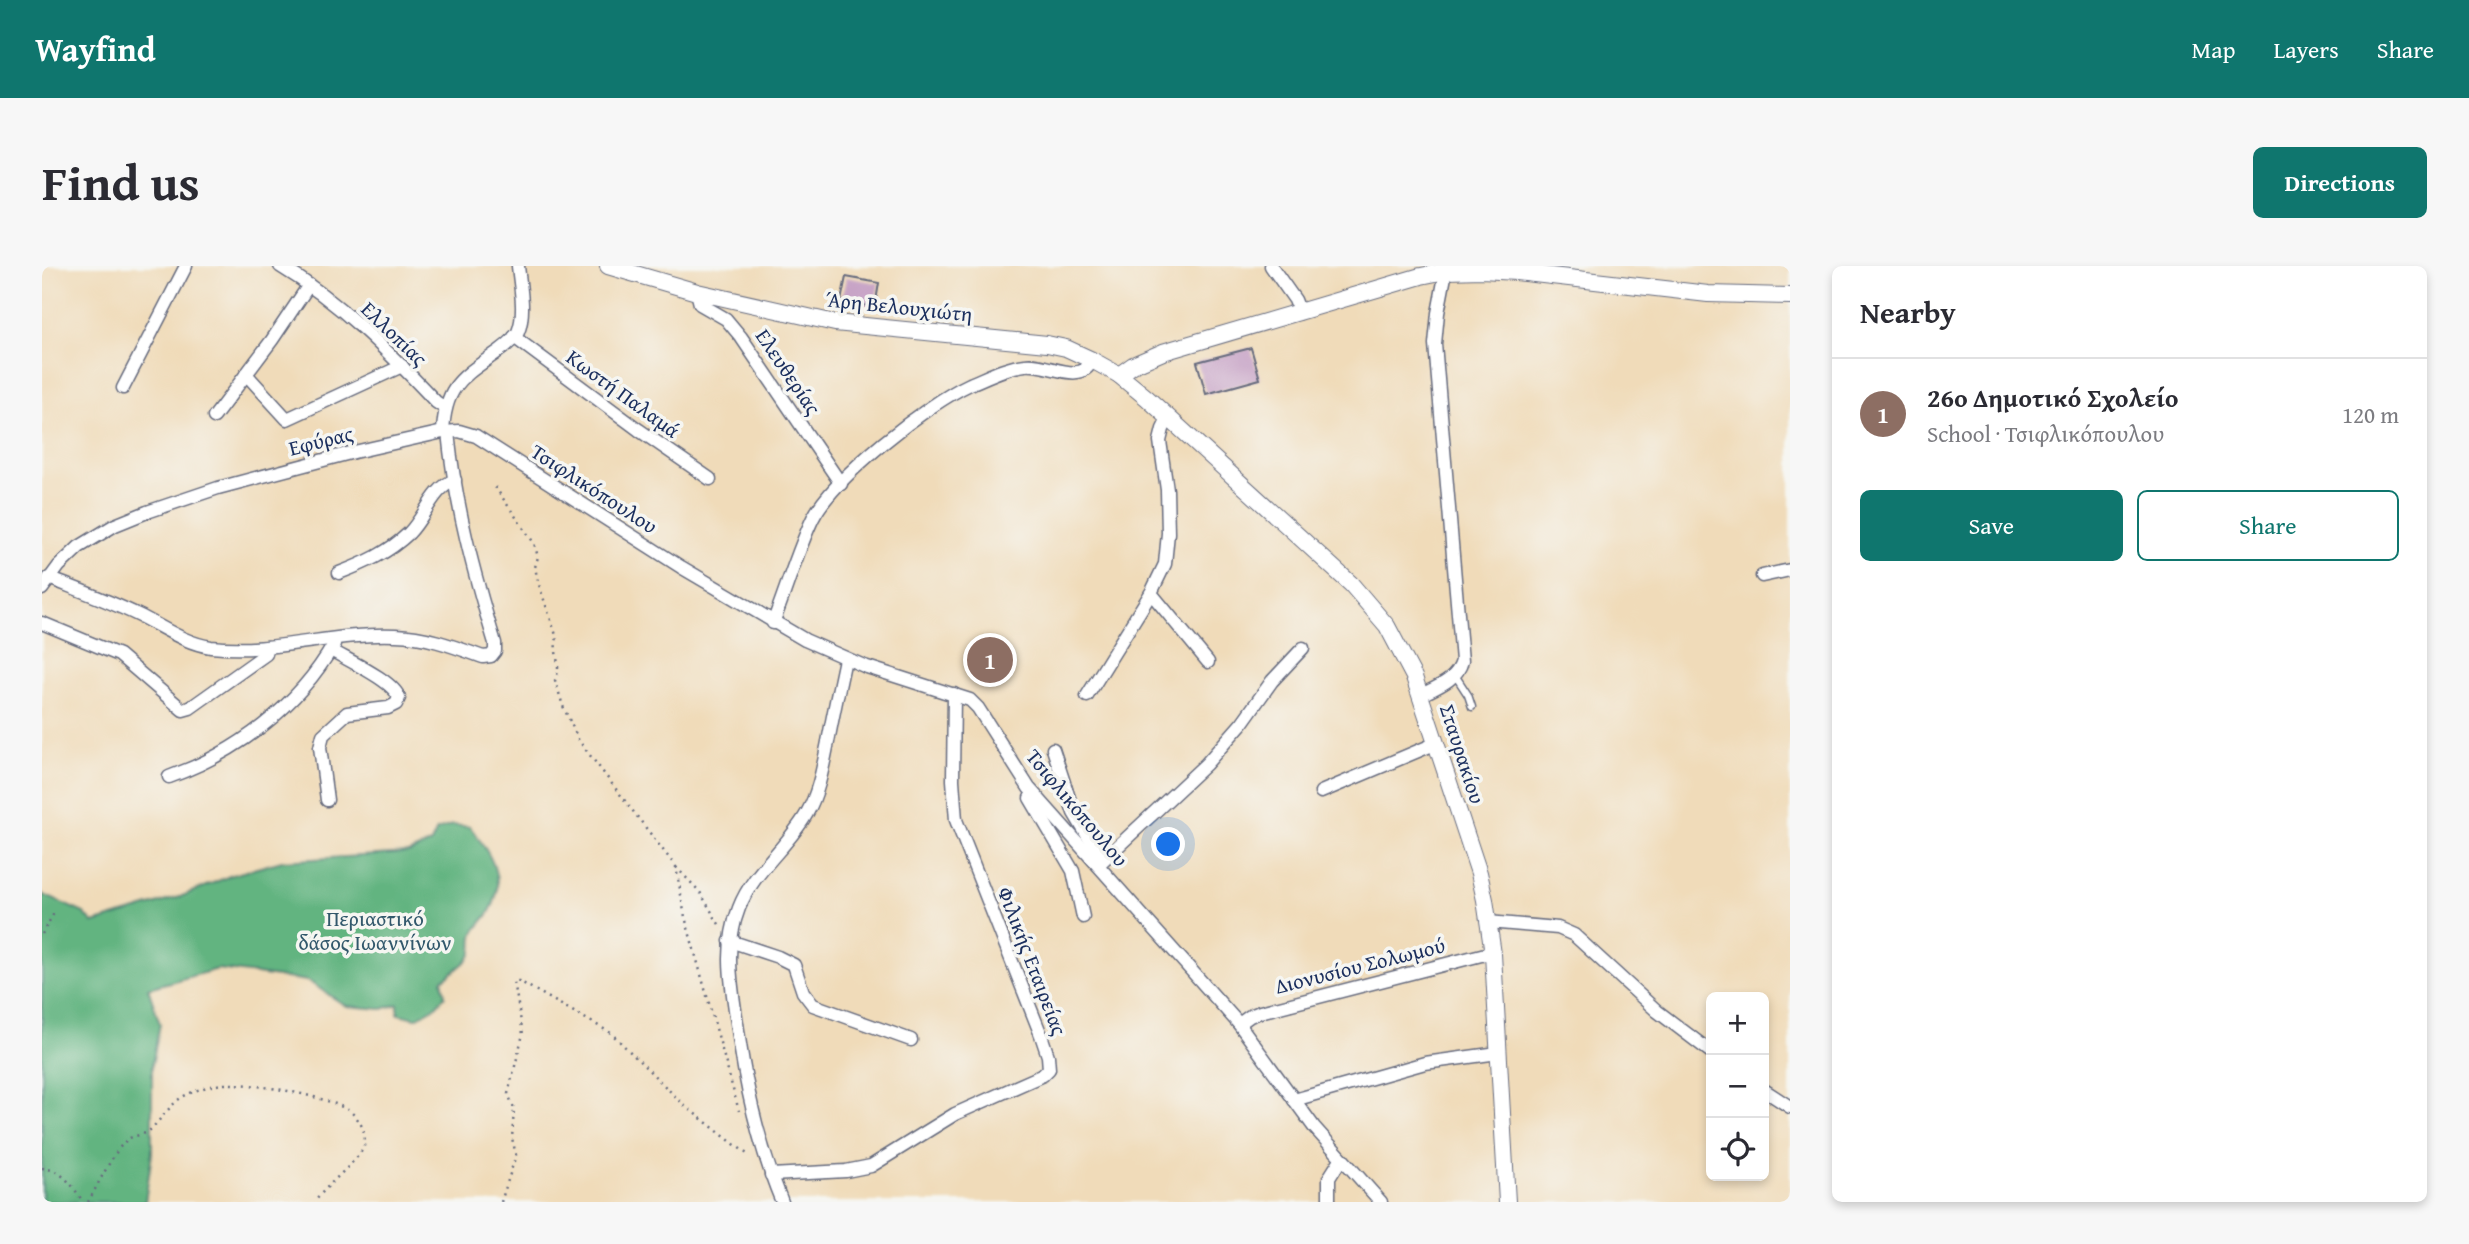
<!DOCTYPE html>
<html lang="en">
<head>
<meta charset="utf-8">
<style>
  :root { --surface:#fff; --page:#f7f7f7; --text:#2b2b33; --muted:#7c7c81; --line:#e1e1e2; --accent:#0f766e }
  body { margin:0; font-family:"Gentium Book Plus",serif; background:var(--page); color:var(--text) }
  .controls { position:absolute; right:21px; bottom:21px; display:grid; overflow:hidden; border-radius:10px; box-shadow:0 4px 10px #0003 }
  .controls button { width:63px; height:63px; display:grid; place-items:center; padding:0; border:0; border-bottom:2px solid var(--line); background:var(--surface); color:var(--text); font:35px sans-serif }
  .you { position:absolute; left:1127px; top:579px; width:24px; height:24px; margin:-18px; border:5px solid #fff; border-radius:50%; background:#1a73e8; box-shadow:0 0 0 10px #1a73e833 }
  .badge { display:grid; place-items:center; width:46px; height:46px; border-radius:50%; background:var(--accent); color:#fff; font-size:23px; font-weight:700 }
  .pin { position:absolute; translate:-50% -50%; border:4px solid #fff; box-shadow:0 2px 7px #0006 }
  .list { margin:0; padding:0; list-style:none }
  h2 { display:flex; justify-content:space-between; align-items:center; height:91px; margin:0; padding:0 28px; font-size:30px }
  h2 small { font-size:23px; font-weight:400; color:var(--muted) }
  .list li { display:grid; grid-template-columns:46px 1fr auto; gap:21px; align-items:center; box-sizing:border-box; height:112px; padding:0 28px; border-top:2px solid var(--line) }
  .list b { display:block; font-size:26px; white-space:nowrap }
  .list p { margin:0; font-size:23px; white-space:nowrap; color:var(--muted) }
  .list em { font-size:23px; font-style:normal; color:var(--muted) }
  .actions { display:flex; gap:14px; padding:21px 28px }
  .actions a { flex:1; padding:16px 0; border:2px solid var(--accent); border-radius:10px; text-align:center; font-size:24px; color:var(--accent) }
  .actions .main { background:var(--accent); color:#fff }
  .icon { flex:none; width:38px; height:38px; fill:none; stroke:currentColor; stroke-width:2; stroke-linecap:round; stroke-linejoin:round }
  .map { position:relative; flex:none; width:1748px; height:936px; overflow:hidden; border-radius:10px }
  header { display:flex; align-items:center; gap:42px; box-sizing:border-box; height:98px; padding:0 35px; background:var(--accent); color:#fff }
  header strong { font-size:33px }
  nav { display:flex; gap:38px; margin-inline-start:auto; font-size:24px }
  .intro { display:flex; align-items:center; justify-content:space-between; box-sizing:border-box; height:168px; padding:0 42px }
  h1 { margin:0; font-size:49px }
  .button { padding:18px 32px; border-radius:10px; background:var(--accent); color:#fff; font-size:24px; font-weight:700 }
  main { display:flex; gap:42px; padding:0 42px }
  aside { flex:1; background:var(--surface); border-radius:10px; box-shadow:0 4px 10px #0003 }
  .map>svg:first-child { display:block }
  .forest { fill:#62b480; stroke:#3e726f; stroke-width:2 }
  .building { fill:#c6a1c5 }
  .lines { fill:none; stroke-linecap:round; stroke-linejoin:round }
  .service-casing { stroke:#666b7e; stroke-width:9 }
  .minor-casing { stroke:#666b7e; stroke-width:15 }
  .tertiary-casing { stroke:#666b7e; stroke-width:18 }
  .path { stroke:#666b7e; stroke-width:2.5; stroke-dasharray:2 5; stroke-linecap:butt }
  .service { stroke:#fff; stroke-width:6 }
  .minor { stroke:#fff; stroke-width:12 }
  .tertiary { stroke:#fff; stroke-width:16 }
  .labels { text-anchor:middle; stroke-width:7; stroke-linejoin:round; paint-order:stroke }
  .street-label { font-size:21px; fill:#1b2f5e; stroke:#f6f6f2 }
  .park-label { font-size:21px; fill:#32586c; stroke:#f6f6f2 }
</style>
</head>
<body>
<header>
<strong>Wayfind</strong>
<nav><a>Map</a><a>Layers</a><a>Share</a></nav>
</header>
<div class="intro"><h1>Find us</h1><a class="button">Directions</a></div>
<main>
<div class="map">
<svg width="1748" height="936" viewBox="0 0 1748 936">
  <rect width="100%" height="100%" fill="#f6f6f2"/>
  <filter id="ink" filterUnits="userSpaceOnUse"><feTurbulence type="fractalNoise" baseFrequency=".0143" numOctaves="2"/><feDisplacementMap in="SourceGraphic" scale="14" xChannelSelector="R" yChannelSelector="G"/><feConvolveMatrix kernelMatrix="1 2 1 2 8 2 1 2 1" color-interpolation-filters="sRGB"/></filter>
  <filter id="wash" filterUnits="userSpaceOnUse"><feTurbulence type="fractalNoise" baseFrequency=".00686" numOctaves="4" result="noise"/><feDisplacementMap in="SourceGraphic" scale="28" xChannelSelector="R" yChannelSelector="G"/><feGaussianBlur stdDeviation="1.57" result="paint"/><feColorMatrix in="noise" values="0 0 0 0 0 0 0 0 0 0 0 0 0 0 0 0 0 1.4 0 .05"/><feComposite in="paint" operator="in"/></filter>
  <g filter="url(#wash)">
    <rect width="100%" height="100%" fill="#f0dbb9"/>
    <!-- forest -->
    <path class="forest" d="M410,559L428,561C447,585 466,614 448,645C444,653 436,659 432,667C429,674 432,682 429,689C423,699 409,707 400,714L403,730L392,742L374,752L356,748V738L340,743L304,740L266,715L176,703L106,722L118,758L110,798V887L103,936H0V628L42,647L51,657L138,631L190,609L240,595L366,587L389,577L395,564Z"/>
    <g id="blocks">
      <!-- building -->
      <g class="building">
        <path d="M804,11L837,17L833,41L799,35Z"/>
        <path d="M1209,82L1218,113L1164,128L1155,96Z"/>
      </g>
    </g>
  </g>
  <g filter="url(#ink)">
    <use href="#blocks" fill-opacity="0" stroke="#666b7e" stroke-width="2"/>
    <g class="lines">
      <!-- service casing -->
      <g class="service-casing">
        <path id="service" d="M1413,409L1426,429L1430,441"/>
      </g>
      <!-- minor casing -->
      <g class="minor-casing">
        <g id="minor">
          <path d="M238,0C298,36 346,85 394,136L403,142"/>
          <path d="M1229,0L1253,34L1258,47"/>
          <path d="M655,26L658,38L684,53L699,71L799,218"/>
          <path d="M472,71L597,164L668,213"/>
          <path d="M204,108L245,153L360,100"/>
          <path d="M81,122L144,0"/>
          <path d="M172,151L230,74L267,19"/>
          <path d="M401,166C403,118 421,111 457,85C464,80 472,74 476,66C484,47 478,20 476,0"/>
          <path d="M297,307C323,297 346,287 367,267C383,251 391,222 413,214"/>
          <path d="M1720,310L1748,304"/>
          <path d="M7,312C37,324 67,335 96,349C119,360 142,377 169,381C231,388 292,366 354,369C385,370 413,381 441,391L449,390L453,385V377C432,308 413,238 406,166"/>
          <path d="M0,323L17,300L37,281L73,259L105,246L176,222L312,186L401,166L417,165L434,170L639,301L763,374L822,400L928,434L936,442L987,522L1197,758L1272,861L1339,936"/>
          <path d="M1109,327L1166,396"/>
          <path d="M0,357L77,389L141,444L148,442L224,388L225,381"/>
          <path d="M731,357C744,324 756,283 771,252C792,211 885,138 928,118C945,111 964,101 983,99C1004,95 1039,121 1050,94"/>
          <path d="M1379,429C1395,421 1415,414 1420,395L1393,78L1396,47L1404,5"/>
          <path d="M1045,430L1109,327L1123,298L1126,267L1125,224L1118,175L1121,163L1127,151"/>
          <path d="M1011,483L1032,547L1057,589L1056,599"/>
          <path d="M127,511C194,487 256,441 292,378"/>
          <path d="M1279,526L1395,477"/>
          <path d="M988,532L1031,605L1041,651"/>
          <path d="M285,534L278,481L281,469L305,447L346,442L354,438L357,432C352,415 305,394 289,384"/>
          <path d="M1056,599L1164,498L1200,457L1230,415L1261,382"/>
          <path d="M1446,656L1516,662L1532,669L1615,745L1669,786"/>
          <path d="M688,675L736,691L752,699L761,726L771,739L869,774"/>
          <path d="M1197,758L1208,750L1218,746L1451,686"/>
          <path d="M1722,824L1748,841"/>
          <path d="M1252,834L1383,797L1456,787"/>
          <path d="M729,909L804,905L829,900L913,848L1001,809L1007,803L1006,790L999,769L914,554L911,514L912,428"/>
          <path d="M740,936C716,878 703,819 695,757C689,717 682,680 697,642C711,605 746,581 765,547C777,526 781,500 786,476C791,449 797,421 803,393"/>
          <path d="M1287,936V912L1299,893"/>
        </g>
      </g>
      <!-- tertiary casing -->
      <g class="tertiary-casing">
        <g id="tertiary">
          <path d="M566,0L655,26L793,57L1005,78L1024,82L1050,94L1077,109L1105,132L1309,318L1345,360L1372,411L1437,607L1443,634L1451,688L1465,936"/>
          <path d="M1077,109L1091,99L1121,86L1379,10L1404,5L1440,4L1474,6L1666,28L1748,30"/>
        </g>
      </g>
      <!-- path -->
      <g class="path">
        <path d="M453,221L492,277L496,291L493,301L496,316L515,372C510,386 521,399 513,414L521,440L537,475L634,601L643,651L697,845"/>
        <path d="M634,601L658,626L678,660"/>
        <path d="M0,668L12,647"/>
        <path d="M0,902C21,904 31,920 41,936"/>
        <path d="M46,936C55,921 73,882 86,873C94,868 103,870 110,862C121,851 130,836 144,829C158,822 176,817 191,818C216,818 292,831 310,847C319,855 325,868 322,880C317,895 284,918 273,936"/>
        <path d="M459,936L474,889L470,872L472,842L466,828L481,768L472,715H477L569,767L643,840L705,888H708"/>
      </g>
      <!-- service -->
      <use href="#service" class="service"/>
      <!-- minor -->
      <use href="#minor" class="minor"/>
      <!-- tertiary -->
      <use href="#tertiary" class="tertiary"/>
    </g>
  </g>
  <g class="labels">
    <!-- street labels -->
    <g class="street-label">
      <text transform="translate(857 41) rotate(6)" y="7">Άρη Βελουχιώτη</text>
      <text transform="translate(352 68) rotate(44)" y="7">Ελλοπίας</text>
      <text transform="translate(746 106) rotate(56)" y="7">Ελευθερίας</text>
      <text transform="translate(581 128) rotate(36)" y="7">Κωστή Παλαμά</text>
      <text transform="translate(279 175) rotate(-14)" y="7">Εφύρας</text>
      <text transform="translate(552 223) rotate(33)" y="7">Τσιφλικόπουλου</text>
      <text transform="translate(1420 488) rotate(72)" y="7">Σταυρακίου</text>
      <text transform="translate(1035 542) rotate(50)" y="7">Τσιφλικόπουλου</text>
      <text transform="translate(990 695) rotate(69)" y="7">Φιλικής Εταιρείας</text>
      <text transform="translate(1318 700) rotate(-14)" y="7">Διονυσίου Σολωμού</text>
    </g>
    <!-- park labels -->
    <g class="park-label">
      <text x="333" y="660">Περιαστικό<tspan x="333" dy="24">δάσος Ιωαννίνων</tspan></text>
    </g>
  </g>
</svg>
<div class="controls">
<button>+</button>
<button>−</button>
<button><svg class="icon" aria-label="locate" viewBox="0 0 24 24"><circle cx="12" cy="12" r="6"/><path d="M12 2v4M12 18v4M2 12h4M18 12h4"/></svg></button>
</div>
<div class="you"></div>
<div class="pin badge" style="left:948px;top:394px;background:#8d6e63">1</div>
</div>
<aside>
<h2>Nearby<small></small></h2>
<ul class="list">
<li><span class="badge" style="background:#8d6e63">1</span><div><b>26ο Δημοτικό Σχολείο</b><p>School · Τσιφλικόπουλου</p></div><em>120 m</em></li>
</ul>
<div class="actions"><a class="main">Save</a><a>Share</a></div>
</aside>
</main>
</body>
</html>
